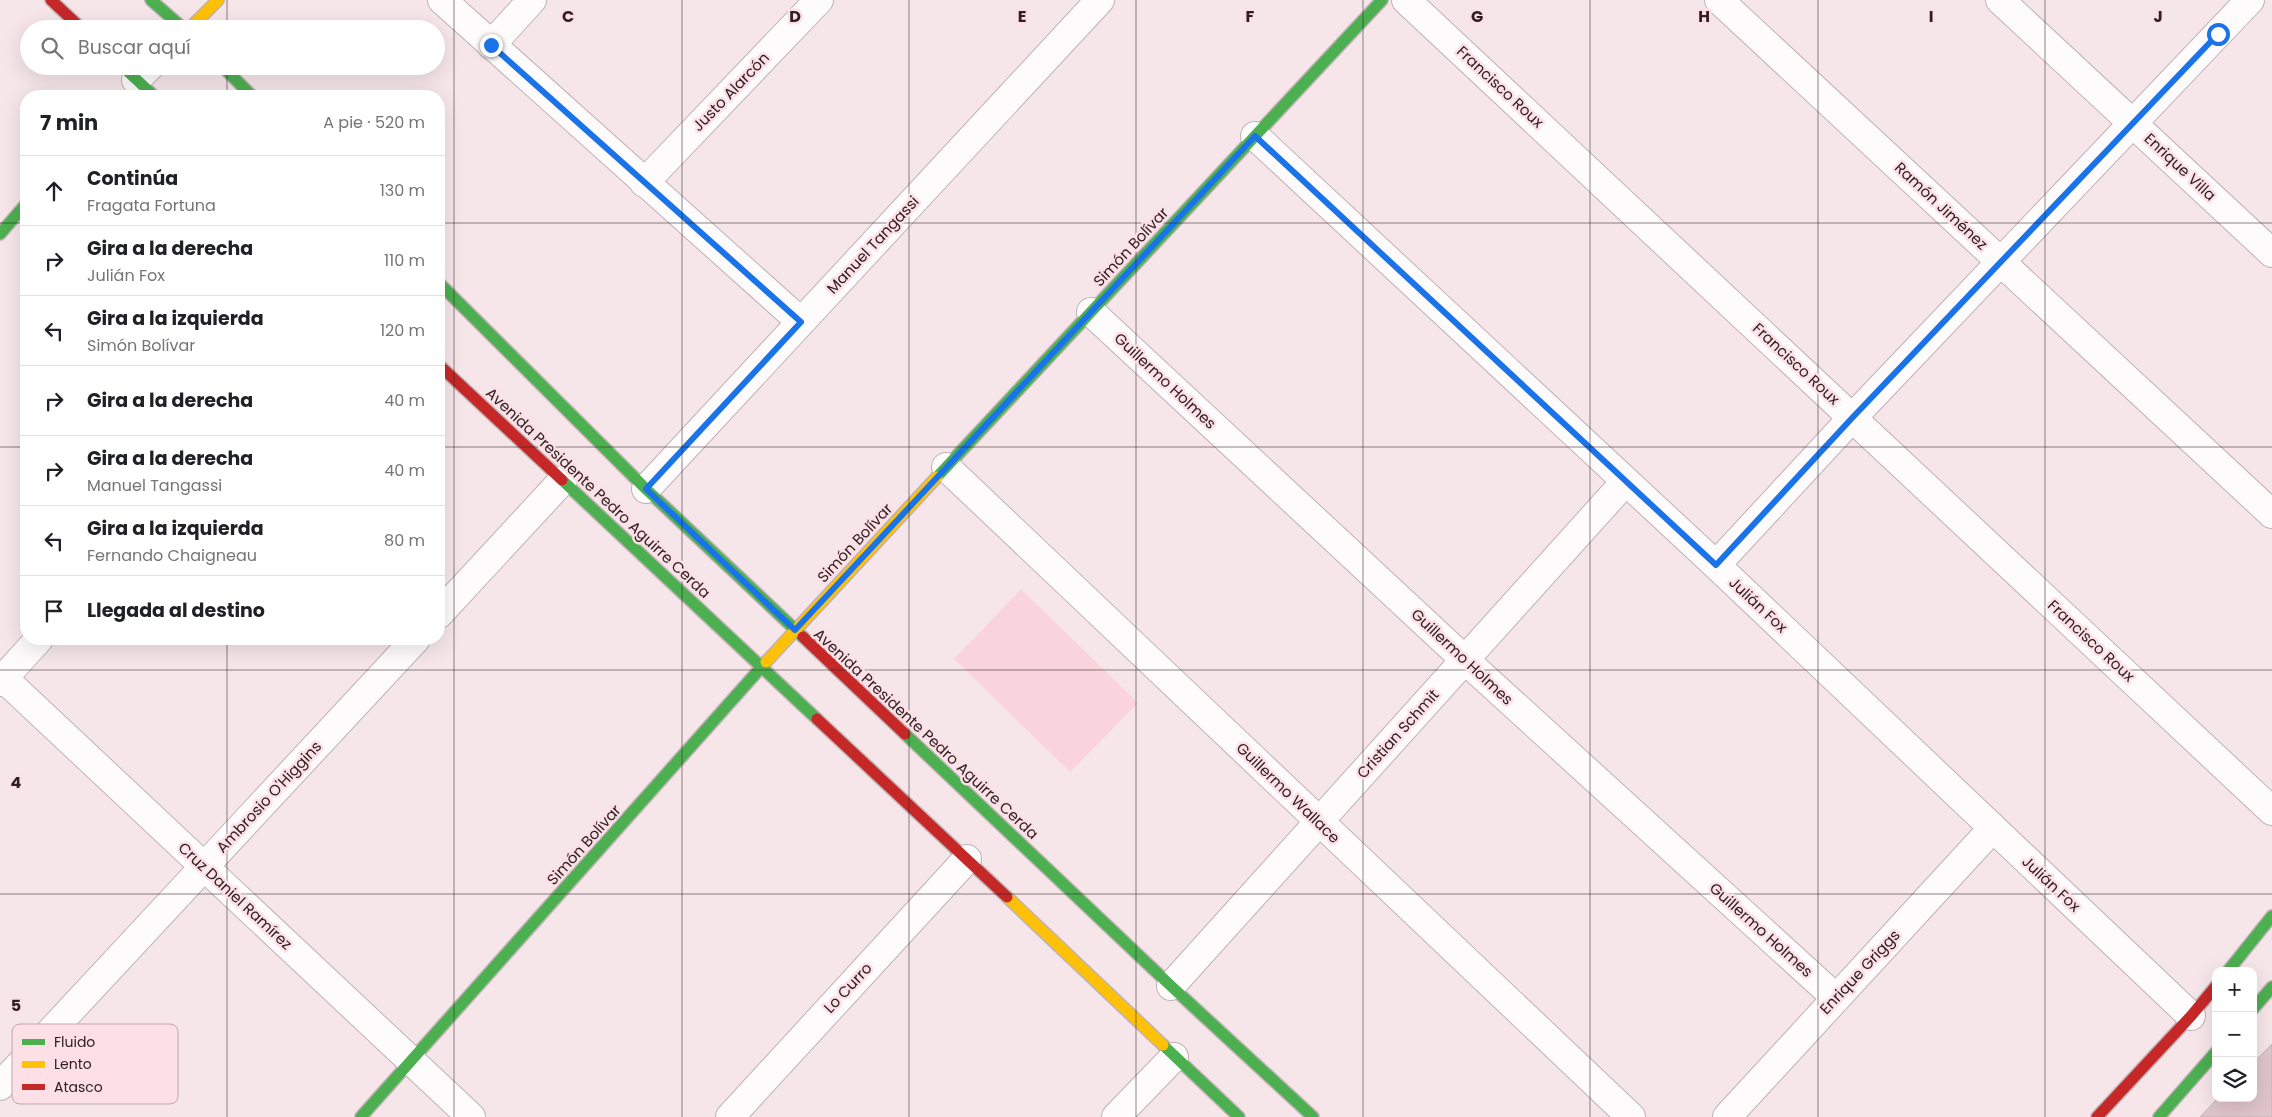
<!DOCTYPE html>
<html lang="es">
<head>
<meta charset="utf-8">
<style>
  :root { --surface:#fff; --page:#f6f6f6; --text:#202124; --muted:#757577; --line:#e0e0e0 }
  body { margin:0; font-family:Poppins,sans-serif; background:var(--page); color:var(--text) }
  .controls { position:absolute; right:15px; bottom:15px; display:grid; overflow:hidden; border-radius:10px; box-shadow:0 5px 20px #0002 }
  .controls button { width:45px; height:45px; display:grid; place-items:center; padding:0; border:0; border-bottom:1px solid var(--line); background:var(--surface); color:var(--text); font:25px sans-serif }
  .stop { position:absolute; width:15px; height:15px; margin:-11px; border:4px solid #1a73e8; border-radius:50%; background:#fff }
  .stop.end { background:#1a73e8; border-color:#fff; box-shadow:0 1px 5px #0008 }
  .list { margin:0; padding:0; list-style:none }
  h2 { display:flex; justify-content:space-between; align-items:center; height:65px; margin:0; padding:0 20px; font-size:21px }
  h2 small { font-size:16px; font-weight:400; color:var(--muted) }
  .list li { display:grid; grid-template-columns:32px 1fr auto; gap:15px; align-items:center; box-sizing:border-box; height:70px; padding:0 20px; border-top:1px solid var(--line) }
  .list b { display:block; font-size:19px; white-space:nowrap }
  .list p { margin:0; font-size:16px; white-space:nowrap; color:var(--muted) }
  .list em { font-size:16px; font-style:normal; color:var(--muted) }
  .icon { flex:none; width:28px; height:28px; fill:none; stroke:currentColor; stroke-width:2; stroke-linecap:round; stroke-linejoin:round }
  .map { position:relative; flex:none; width:2272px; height:1117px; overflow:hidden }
  .search { position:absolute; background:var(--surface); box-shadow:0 5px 20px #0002; left:20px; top:20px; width:425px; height:55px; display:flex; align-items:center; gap:12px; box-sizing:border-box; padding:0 18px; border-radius:28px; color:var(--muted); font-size:19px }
  .panel { position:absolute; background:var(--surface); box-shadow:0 5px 20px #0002; left:20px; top:90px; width:425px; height:555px; border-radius:20px }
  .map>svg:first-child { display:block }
  .green { fill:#fad4dc }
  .building { fill:#dfc4cb; stroke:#c2b4b7 }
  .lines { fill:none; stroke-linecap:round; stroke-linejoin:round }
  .street-casing { stroke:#bfb2b5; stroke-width:30 }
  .fast-casing { stroke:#bfb2b5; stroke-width:14 }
  .slow-casing { stroke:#bfb2b5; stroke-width:14 }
  .jam-casing { stroke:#bfb2b5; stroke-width:14 }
  .street { stroke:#fefbfc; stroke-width:28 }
  .fast { stroke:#4caf50; stroke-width:11 }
  .slow { stroke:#ffc107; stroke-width:11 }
  .jam { stroke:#c62828; stroke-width:11 }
  .route { stroke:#1a73e8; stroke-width:6 }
  .grid { fill:none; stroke:#2d2023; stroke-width:1; stroke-opacity:0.55 }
  .labels { text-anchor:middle; stroke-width:5; stroke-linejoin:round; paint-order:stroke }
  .street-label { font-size:15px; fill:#2d2023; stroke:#fce0e6 }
  .key { fill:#fce0e6; stroke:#bea6ac; stroke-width:1 }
  .key-label { font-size:14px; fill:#2d2023 }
  .grid-label { font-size:16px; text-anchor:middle; font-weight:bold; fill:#2d2023; stroke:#fce0e6; stroke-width:5; stroke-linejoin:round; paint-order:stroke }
</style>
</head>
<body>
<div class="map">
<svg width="2272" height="1117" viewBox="0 0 2272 1117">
  <rect width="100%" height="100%" fill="#f6e6ea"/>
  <!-- green -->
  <path class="green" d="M1021,589L1138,703L1070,772L954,659Z"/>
  <!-- building -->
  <path class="building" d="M2272,1044V1117H2200L2218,1098H2253V1063Z"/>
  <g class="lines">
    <!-- street casing -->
    <g class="street-casing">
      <g id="street">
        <path d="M442,0L801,322"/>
        <path d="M1406,0L2272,811"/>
        <path d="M1719,0L2272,514"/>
        <path d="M2000,0L2272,253"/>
        <path d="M491,45L532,0"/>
        <path d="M136,80L150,66"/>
        <path d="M1255,136L1716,565L2191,1016"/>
        <path d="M644,183L819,0"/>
        <path d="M1091,312L1465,660L1836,998"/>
        <path d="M946,467L1631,1117"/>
        <path d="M646,489L1100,0"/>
        <path d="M1716,565L1853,417L2250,0"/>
        <path d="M439,614L563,480"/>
        <path d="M0,675L471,1117"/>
        <path d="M0,682L39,639"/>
        <path d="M1171,986L1625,482"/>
        <path d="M0,1086L416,639"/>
        <path d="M730,1117L967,859"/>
        <path d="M1116,1117L1174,1057"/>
        <path d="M1727,1117L1993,828"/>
      </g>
    </g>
    <!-- fast casing -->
    <g class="fast-casing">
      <g id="fast">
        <path d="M151,0L184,29"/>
        <path d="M122,66L154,96"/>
        <path d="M222,66L252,96"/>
        <path d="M0,234L26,204"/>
        <path d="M439,283L646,489L803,637"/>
        <path d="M937,477L1382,0"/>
        <path d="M562,480L817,719"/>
        <path d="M905,734L1171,986L1313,1117"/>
        <path d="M2228,971L2272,916"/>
        <path d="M2253,1009L2272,987"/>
        <path d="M1163,1045L1239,1117"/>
        <path d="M361,1117L766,662"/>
        <path d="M2159,1117L2216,1052"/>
      </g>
    </g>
    <!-- slow casing -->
    <g class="slow-casing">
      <g id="slow">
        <path d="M189,29L218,0"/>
        <path d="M766,662L937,477"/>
        <path d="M1007,897L1163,1045"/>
      </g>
    </g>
    <!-- jam casing -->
    <g class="jam-casing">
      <g id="jam">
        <path d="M51,0L82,29"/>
        <path d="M439,365L562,480"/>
        <path d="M803,637L905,734"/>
        <path d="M817,719L1007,897"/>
        <path d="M2097,1117L2191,1016L2216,986"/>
      </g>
    </g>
    <!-- street -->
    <use href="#street" class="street"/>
    <!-- fast -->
    <use href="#fast" class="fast"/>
    <!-- slow -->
    <use href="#slow" class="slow"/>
    <!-- jam -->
    <use href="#jam" class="jam"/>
  </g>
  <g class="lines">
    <!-- route -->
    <path class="route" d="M491,45L801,322L646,489L795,630L1255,136L1716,565L1853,417L2218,34"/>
  </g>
  <!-- grid -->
  <path class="grid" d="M227,0V29M454,0V1117M682,0V1117M909,0V1117M1136,0V1117M1363,0V1117M1590,0V1117M1818,0V1117M2045,0V1117M227,66V96M0,223H26M439,223H2272M0,447H26M439,447H2272M227,639V1117M0,670H2272M0,894H2272"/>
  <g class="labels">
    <!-- street labels -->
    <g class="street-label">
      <text transform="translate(1500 87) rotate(43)" y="5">Francisco Roux</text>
      <text transform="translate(731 92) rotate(-46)" y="5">Justo Alarcón</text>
      <text transform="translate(2180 167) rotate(43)" y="5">Enrique Villa</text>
      <text transform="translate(1941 206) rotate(43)" y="5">Ramón Jiménez</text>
      <text transform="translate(873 245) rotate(-47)" y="5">Manuel Tangassi</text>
      <text transform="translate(1131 247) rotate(-47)" y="5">Simón Bolívar</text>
      <text transform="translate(1796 364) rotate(43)" y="5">Francisco Roux</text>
      <text transform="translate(1165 381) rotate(43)" y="5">Guillermo Holmes</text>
      <text transform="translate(598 493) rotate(43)" y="5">Avenida Presidente Pedro Aguirre Cerda</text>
      <text transform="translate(855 543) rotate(-47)" y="5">Simón Bolívar</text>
      <text transform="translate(1758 605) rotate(43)" y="5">Julián Fox</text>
      <text transform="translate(2091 641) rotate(43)" y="5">Francisco Roux</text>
      <text transform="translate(1462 657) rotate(43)" y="5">Guillermo Holmes</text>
      <text transform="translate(926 734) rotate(43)" y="5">Avenida Presidente Pedro Aguirre Cerda</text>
      <text transform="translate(1398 734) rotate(-48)" y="5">Cristian Schmit</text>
      <text transform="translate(1288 793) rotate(44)" y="5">Guillermo Wallace</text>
      <text transform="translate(269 797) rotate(-47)" y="5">Ambrosio O'Higgins</text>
      <text transform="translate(584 845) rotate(-48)" y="5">Simón Bolívar</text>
      <text transform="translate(2051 884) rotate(43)" y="5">Julián Fox</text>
      <text transform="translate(235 896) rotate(43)" y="5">Cruz Daniel Ramírez</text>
      <text transform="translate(1761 930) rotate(42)" y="5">Guillermo Holmes</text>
      <text transform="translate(1860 972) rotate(-47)" y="5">Enrique Griggs</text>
      <text transform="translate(848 988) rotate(-47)" y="5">Lo Curro</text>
    </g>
  </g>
  <!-- legend -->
  <rect x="12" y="1024" width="166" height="80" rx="8" class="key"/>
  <rect x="22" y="1039" width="23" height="6" fill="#4caf50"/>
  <rect x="22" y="1061" width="23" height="7" fill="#ffc107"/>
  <rect x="22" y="1084" width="23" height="6" fill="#c62828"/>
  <g class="key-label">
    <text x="54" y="1047">Fluido</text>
    <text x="54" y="1069">Lento</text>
    <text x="54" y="1092">Atasco</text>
  </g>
  <g class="grid-label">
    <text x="568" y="22">C</text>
    <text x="795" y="22">D</text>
    <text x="1022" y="22">E</text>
    <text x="1250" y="22">F</text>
    <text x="1477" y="22">G</text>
    <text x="1704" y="22">H</text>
    <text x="1931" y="22">I</text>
    <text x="2158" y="22">J</text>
    <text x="16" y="788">4</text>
    <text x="16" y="1011">5</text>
  </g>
</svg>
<div class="controls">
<button>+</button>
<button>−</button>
<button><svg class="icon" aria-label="layers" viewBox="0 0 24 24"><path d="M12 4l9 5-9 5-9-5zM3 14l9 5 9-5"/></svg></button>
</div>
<div class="stop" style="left:2218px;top:34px"></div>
<div class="stop end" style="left:491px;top:45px"></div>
<div class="search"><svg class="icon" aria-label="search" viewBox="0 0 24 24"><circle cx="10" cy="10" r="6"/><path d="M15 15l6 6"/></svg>Buscar aquí</div>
<section class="panel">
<h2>7 min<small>A pie · 520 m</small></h2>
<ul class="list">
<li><svg class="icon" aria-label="ahead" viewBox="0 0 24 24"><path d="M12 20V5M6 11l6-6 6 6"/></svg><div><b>Continúa</b><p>Fragata Fortuna</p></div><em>130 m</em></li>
<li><svg class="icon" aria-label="right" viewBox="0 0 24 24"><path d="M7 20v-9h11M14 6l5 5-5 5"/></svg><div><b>Gira a la derecha</b><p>Julián Fox</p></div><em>110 m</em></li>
<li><svg class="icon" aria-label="left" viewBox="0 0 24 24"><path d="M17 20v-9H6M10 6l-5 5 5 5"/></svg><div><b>Gira a la izquierda</b><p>Simón Bolívar</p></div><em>120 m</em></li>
<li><svg class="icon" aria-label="right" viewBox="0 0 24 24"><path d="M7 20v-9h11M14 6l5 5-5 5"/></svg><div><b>Gira a la derecha</b></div><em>40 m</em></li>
<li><svg class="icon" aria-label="right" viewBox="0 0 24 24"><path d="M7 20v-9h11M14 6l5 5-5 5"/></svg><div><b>Gira a la derecha</b><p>Manuel Tangassi</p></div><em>40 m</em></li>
<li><svg class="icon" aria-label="left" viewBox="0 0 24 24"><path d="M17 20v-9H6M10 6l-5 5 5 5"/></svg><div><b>Gira a la izquierda</b><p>Fernando Chaigneau</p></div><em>80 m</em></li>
<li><svg class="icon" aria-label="arrive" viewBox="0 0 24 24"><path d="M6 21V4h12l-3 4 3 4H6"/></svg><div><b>Llegada al destino</b></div></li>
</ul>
</section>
</div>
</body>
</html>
